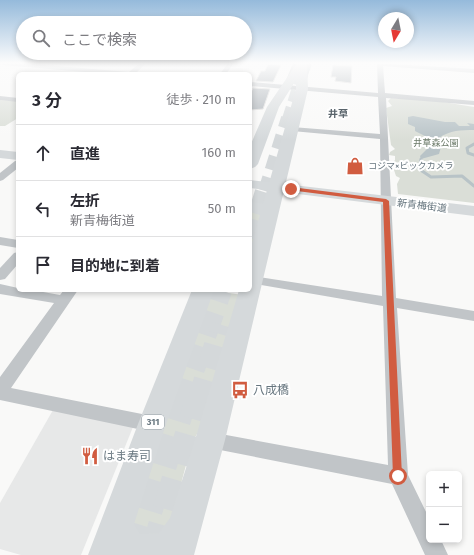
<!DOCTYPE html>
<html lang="ja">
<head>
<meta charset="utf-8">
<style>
  :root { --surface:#fff; --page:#f7f7f7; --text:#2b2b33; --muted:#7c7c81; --line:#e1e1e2 }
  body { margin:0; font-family:"Fira Sans","Noto Sans JP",sans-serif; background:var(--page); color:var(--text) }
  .controls { position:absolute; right:12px; bottom:12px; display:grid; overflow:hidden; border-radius:6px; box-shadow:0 2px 6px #0003 }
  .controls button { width:36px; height:36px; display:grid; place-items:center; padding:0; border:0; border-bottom:1px solid var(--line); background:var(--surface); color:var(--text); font:20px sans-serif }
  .compass { position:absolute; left:378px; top:12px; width:36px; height:36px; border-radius:50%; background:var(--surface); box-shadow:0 2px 6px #0003; rotate:190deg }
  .stop { position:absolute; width:12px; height:12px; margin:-9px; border:3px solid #d15c40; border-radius:50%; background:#fff }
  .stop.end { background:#d15c40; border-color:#fff; box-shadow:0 1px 4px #0008 }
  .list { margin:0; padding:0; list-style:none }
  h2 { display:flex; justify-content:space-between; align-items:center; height:52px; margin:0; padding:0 16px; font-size:17px }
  h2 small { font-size:13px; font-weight:400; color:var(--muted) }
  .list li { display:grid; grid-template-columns:26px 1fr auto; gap:12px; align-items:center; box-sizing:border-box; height:56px; padding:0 16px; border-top:1px solid var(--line) }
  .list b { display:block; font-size:15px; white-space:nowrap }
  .list p { margin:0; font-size:13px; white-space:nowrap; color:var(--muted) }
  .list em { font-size:13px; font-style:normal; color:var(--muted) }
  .icon { flex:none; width:22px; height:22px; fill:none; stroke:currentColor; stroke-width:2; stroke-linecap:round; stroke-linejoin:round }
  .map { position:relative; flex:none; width:474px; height:555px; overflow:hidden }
  .search { position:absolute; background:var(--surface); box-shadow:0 2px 6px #0003; left:16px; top:16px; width:236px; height:44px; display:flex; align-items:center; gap:10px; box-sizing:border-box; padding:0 14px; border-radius:22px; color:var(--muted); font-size:15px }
  .panel { position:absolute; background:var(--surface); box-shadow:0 2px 6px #0003; left:16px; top:72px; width:236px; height:220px; border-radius:6px }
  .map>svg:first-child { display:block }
  .built { fill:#e7e8e8 }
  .green { fill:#daded7 }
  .water { fill:#b8c3c7 }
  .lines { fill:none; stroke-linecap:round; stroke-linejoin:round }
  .stream { stroke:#b8c3c7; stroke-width:3 }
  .building { fill:#a7aeb4; stroke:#dbdbda }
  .primary-tunnel-far4 { stroke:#d4d8da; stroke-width:12; stroke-dasharray:12 5.5; stroke-linecap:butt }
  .primary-tunnel-far3 { stroke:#d4d8da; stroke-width:14; stroke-dasharray:14 8; stroke-linecap:butt }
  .primary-tunnel-far2 { stroke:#d4d8da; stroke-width:19; stroke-dasharray:19 10; stroke-linecap:butt }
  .primary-tunnel-far1 { stroke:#d4d8da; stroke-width:24; stroke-dasharray:24 12; stroke-linecap:butt }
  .primary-tunnel { stroke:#d4d8da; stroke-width:31; stroke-dasharray:31 16; stroke-linecap:butt }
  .street { fill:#c1c5c8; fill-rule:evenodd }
  .secondary { fill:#d5d9db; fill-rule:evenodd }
  .primary { fill:#d5d9db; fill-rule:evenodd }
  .route { fill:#d15c40 }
  .labels { text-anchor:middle; stroke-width:4; stroke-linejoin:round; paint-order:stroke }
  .far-park-label { font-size:9px; fill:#697866; stroke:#fff }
  .far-poi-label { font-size:9px; fill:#67767f; stroke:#fff; text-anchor:start }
  .shield { fill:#fff; stroke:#959fa5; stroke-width:1 }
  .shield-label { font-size:9px; font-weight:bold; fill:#67767f }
  .far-quarter-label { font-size:10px; font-weight:bold; fill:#59646b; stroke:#fff }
  .street-label { font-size:10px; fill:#67767f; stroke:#fff }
  .near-poi-label { font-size:12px; fill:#67767f; stroke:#fff; text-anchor:start }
</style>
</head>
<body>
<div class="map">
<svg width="474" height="555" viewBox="0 0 474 555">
  <rect width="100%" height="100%" fill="#f9f9f8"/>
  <!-- built -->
  <path class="built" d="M53,410L133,427L81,555H21L0,549V503Z"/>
  <!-- green -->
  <g class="green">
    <path d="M391,98L401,99L403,98L437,101L474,107V203L398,194L397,184L400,178L396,176L392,164L395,160V156L389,155L390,152L395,149L391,145L386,108L392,106L388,101Z"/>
    <path d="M0,100L18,101V118L5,126H0Z"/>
    <path d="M250,211L261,213L250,268Z"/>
    <path d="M208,290L243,295L213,405L192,443L169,528L154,538L143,539L132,526Z"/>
  </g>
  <!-- water -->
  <path class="water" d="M413,116L445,122H455L459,126H470L467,123L474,124V130C461,130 450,130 439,138L441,147L439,154L421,159L420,156L430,146L427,137L415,131V127L408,124V117Z"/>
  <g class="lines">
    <!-- stream -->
    <g class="stream">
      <path d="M474,144L467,148L468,153L474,155"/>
      <path d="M421,159L419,169L431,177L462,176L474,186"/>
    </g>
  </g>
  <!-- building -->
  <g class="building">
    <path d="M268,64L281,65L273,82L256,81L261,71H265Z"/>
    <path d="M333,65L352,66L351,83L335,81L336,77H331Z"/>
    <path d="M253,88L270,89L263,109L250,110V94Z"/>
  </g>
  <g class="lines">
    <!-- primary-tunnel-far4 -->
    <path class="primary-tunnel-far4" d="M288,119L306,63"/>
    <!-- primary-tunnel-far3 -->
    <path class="primary-tunnel-far3" d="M265,191L288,118"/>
    <!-- primary-tunnel-far2 -->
    <path class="primary-tunnel-far2" d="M250,238L265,190"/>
    <!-- primary-tunnel-far1 -->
    <g class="primary-tunnel-far1">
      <path d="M181,403L220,290"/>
      <path d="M199,403L222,325"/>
    </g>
    <!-- primary-tunnel -->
    <g class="primary-tunnel">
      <path d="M133,555L181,402"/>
      <path d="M155,555L200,402"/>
    </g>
    <!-- street -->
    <g class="street">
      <path d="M0,63H21L129,72L140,63H146L135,74H109L2,65Z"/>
      <path d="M228,63H234L226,74H220Z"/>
      <path d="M293,63H299L291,83L286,84L285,83Z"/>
      <path d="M306,63H312L305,84L302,86L299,84Z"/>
      <path d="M377,63L474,69V73L383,66L385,93L474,101V105L386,98L396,298L474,311V321L397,308L408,475L429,518V540H441L448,555H425L392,484L210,448L204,446L201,440L204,434L210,432L388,465L383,306L250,283V277L253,276L382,296L380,139L292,131L288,129L292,127L380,134L378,97L250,86V82L378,93Z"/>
      <path d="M0,96L18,98V102L0,100Z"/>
      <path d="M18,160V168L3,180L0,181V173L15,161Z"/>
      <path d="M0,237L18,240V248L0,245Z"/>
      <path d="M18,252V264L5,279L0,280V268L14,253Z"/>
      <path d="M0,284L18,288V290H32L60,295L64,290H78L11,388L152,416L158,418L161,424L158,430L152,432L0,400V377L54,303L0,294Z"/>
    </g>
    <!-- secondary -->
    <g class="secondary">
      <path d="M0,150L18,152V160L0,158Z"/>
      <path d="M250,180L474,206V216L250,188Z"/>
    </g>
    <!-- primary -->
    <path class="primary" d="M297,63H307L308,89L225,440L194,555H88L138,424L192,290H214L166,424L134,524L140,534L159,533L170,518L195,440L239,290H250V250L260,215L250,212V202L263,204L296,89V80L279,107L258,164L255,167L250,169V146L267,107Z"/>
  </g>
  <!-- sky -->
  <linearGradient id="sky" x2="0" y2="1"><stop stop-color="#95badb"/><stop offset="0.45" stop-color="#fcfcfc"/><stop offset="1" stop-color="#fcfcfc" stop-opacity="0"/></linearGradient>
  <rect width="474" height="140" fill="url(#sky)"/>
  <!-- route -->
  <path class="route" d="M291,187L386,199L389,201L402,476L401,480L398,481L394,480L393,476L383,202L289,190V188Z"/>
  <!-- icons -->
  <defs>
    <g id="shop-bare" transform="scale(1.38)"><path d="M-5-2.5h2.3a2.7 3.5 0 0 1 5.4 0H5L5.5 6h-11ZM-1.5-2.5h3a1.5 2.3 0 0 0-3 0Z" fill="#d15c40" stroke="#fff" stroke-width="2.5" paint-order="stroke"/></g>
    <g id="bus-bare" transform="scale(1.38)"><path d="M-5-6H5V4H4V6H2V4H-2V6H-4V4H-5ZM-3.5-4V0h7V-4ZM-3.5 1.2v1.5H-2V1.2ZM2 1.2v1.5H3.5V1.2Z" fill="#d15c40" stroke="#fff" stroke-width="2.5" paint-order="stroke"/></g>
    <g id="restaurant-bare" transform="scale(1.38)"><path d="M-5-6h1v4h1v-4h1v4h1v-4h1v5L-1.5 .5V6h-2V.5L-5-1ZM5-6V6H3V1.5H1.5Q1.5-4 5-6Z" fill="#d15c40" stroke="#fff" stroke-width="2.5" paint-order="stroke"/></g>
  </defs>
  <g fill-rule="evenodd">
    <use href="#shop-bare" x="355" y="166"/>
    <use href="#bus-bare" x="240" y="390"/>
    <use href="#restaurant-bare" x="90" y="456"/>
  </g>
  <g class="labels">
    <!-- far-park labels -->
    <g class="far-park-label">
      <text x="436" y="146">井草森公園</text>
    </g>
    <!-- far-poi labels -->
    <g class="far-poi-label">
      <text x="368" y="169">コジマ×ビックカメラ</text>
    </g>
    <!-- shield labels -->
    <rect class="shield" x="142" y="415" width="22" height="14" rx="3"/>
    <g class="shield-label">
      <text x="153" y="425">311</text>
    </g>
    <!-- far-quarter labels -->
    <g class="far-quarter-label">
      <text x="338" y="117">井草</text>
    </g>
    <!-- street labels -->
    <g class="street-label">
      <text transform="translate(422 205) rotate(7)" y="4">新青梅街道</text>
    </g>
    <!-- near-poi labels -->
    <g class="near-poi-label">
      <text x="253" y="394">八成橋</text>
      <text x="103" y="460">はま寿司</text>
    </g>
  </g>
</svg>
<div class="controls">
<button>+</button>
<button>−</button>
</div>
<svg class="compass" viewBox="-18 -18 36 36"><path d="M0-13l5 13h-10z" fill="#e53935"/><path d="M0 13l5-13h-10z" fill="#7c7c81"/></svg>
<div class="stop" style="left:398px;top:476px"></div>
<div class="stop end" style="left:291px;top:189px"></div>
<div class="search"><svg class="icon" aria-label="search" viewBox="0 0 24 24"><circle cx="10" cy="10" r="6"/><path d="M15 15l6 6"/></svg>ここで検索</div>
<section class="panel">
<h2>3 分<small>徒歩 · 210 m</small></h2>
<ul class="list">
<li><svg class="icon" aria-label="ahead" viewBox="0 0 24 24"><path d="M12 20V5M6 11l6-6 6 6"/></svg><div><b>直進</b></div><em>160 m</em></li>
<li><svg class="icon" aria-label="left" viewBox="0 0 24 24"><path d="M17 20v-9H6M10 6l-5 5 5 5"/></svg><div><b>左折</b><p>新青梅街道</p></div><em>50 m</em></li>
<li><svg class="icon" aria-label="arrive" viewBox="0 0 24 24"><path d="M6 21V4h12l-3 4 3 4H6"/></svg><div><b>目的地に到着</b></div></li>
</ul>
</section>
</div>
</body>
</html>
